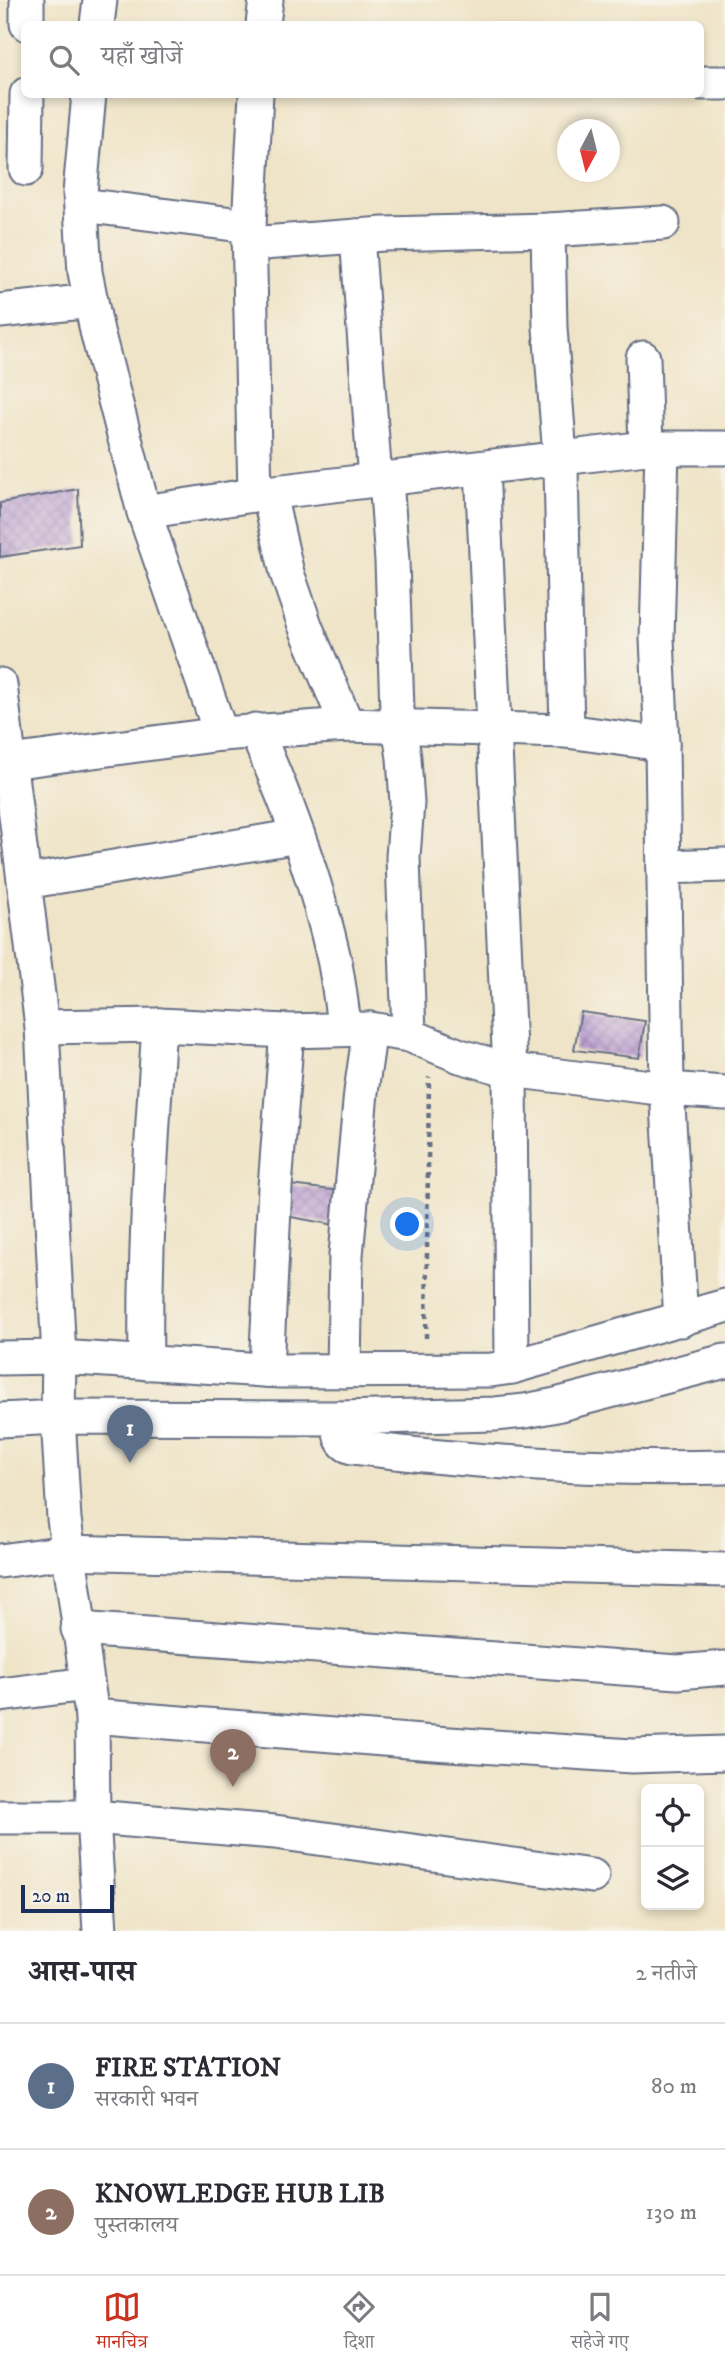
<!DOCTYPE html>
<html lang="hi">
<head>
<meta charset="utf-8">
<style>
  :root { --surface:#fff; --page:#f7f7f7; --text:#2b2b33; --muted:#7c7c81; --line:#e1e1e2; --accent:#c8321e }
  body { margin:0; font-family:"IM FELL DW Pica","Noto Serif Devanagari",serif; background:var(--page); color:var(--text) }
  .controls { position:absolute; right:21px; bottom:21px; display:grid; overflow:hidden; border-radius:10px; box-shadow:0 4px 10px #0003 }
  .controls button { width:63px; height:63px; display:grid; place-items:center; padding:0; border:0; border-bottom:2px solid var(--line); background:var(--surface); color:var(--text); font:35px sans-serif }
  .compass { position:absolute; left:557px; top:119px; width:63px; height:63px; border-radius:50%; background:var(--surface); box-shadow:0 4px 10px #0003; rotate:187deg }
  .scale { position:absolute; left:21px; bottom:18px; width:93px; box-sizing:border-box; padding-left:7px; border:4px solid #1b2f5e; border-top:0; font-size:19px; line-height:24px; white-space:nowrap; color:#1b2f5e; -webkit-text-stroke:5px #f7f3e8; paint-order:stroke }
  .you { position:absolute; left:408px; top:1225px; width:24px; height:24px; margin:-18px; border:5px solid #fff; border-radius:50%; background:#1a73e8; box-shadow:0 0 0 10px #1a73e833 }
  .badge { display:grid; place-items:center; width:46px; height:46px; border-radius:50%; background:var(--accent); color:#fff; font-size:23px; font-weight:700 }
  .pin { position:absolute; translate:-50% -58px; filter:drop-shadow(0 2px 4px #0008) }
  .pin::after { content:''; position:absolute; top:37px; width:24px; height:21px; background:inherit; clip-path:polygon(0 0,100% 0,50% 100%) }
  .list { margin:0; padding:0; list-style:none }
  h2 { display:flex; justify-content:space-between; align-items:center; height:91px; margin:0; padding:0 28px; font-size:30px }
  h2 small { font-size:23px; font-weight:400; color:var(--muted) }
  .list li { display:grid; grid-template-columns:46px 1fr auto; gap:21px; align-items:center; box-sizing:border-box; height:126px; padding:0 28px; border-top:2px solid var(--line) }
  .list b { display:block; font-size:26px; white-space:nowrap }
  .list p { margin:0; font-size:23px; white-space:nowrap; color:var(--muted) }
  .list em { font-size:23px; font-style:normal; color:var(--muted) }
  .icon { flex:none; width:38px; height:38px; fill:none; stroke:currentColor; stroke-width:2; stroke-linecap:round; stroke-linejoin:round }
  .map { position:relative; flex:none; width:725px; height:1931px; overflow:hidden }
  .search { position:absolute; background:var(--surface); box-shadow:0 4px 10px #0003; left:21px; right:21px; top:21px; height:77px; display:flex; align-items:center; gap:18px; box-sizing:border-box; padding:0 24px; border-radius:10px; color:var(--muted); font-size:26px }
  .sheet { height:343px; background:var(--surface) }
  nav { display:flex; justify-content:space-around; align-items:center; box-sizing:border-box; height:98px; border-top:2px solid var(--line); background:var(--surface); font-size:19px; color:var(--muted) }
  nav a { display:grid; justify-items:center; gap:4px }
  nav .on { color:var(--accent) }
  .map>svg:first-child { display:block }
  .building { fill:url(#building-cross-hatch) }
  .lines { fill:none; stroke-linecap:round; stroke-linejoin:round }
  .street-casing { stroke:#656e83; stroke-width:37 }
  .path { stroke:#656e83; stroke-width:4.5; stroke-dasharray:5 5; stroke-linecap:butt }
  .street { stroke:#fff; stroke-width:33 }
</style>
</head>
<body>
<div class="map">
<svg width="725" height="1931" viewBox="0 0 725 1931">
  <defs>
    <pattern id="building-cross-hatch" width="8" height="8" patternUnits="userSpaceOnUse" patternTransform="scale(1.75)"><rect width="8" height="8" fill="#b99dd1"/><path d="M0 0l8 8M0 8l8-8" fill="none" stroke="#9680ad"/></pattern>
  </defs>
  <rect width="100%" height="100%" fill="#f7f3e8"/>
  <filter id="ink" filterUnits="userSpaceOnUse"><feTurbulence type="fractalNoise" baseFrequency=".0143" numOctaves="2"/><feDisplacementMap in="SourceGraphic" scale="14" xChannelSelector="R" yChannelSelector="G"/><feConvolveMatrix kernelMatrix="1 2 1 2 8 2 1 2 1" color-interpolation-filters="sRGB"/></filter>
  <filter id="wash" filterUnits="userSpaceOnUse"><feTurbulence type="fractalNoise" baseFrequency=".00686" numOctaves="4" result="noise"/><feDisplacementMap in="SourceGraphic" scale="28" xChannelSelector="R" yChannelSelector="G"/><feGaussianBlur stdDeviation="1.57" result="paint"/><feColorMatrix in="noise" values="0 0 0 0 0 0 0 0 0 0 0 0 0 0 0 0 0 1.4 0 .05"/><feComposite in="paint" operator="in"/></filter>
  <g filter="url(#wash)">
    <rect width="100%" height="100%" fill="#efe4c7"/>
    <g id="blocks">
      <!-- building -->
      <g class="building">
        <path d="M78,489L80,545L0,557V503Z"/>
        <path d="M581,1012L645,1021L639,1058L574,1050Z"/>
        <path d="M282,1184L341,1191L335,1225L280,1215Z"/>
      </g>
    </g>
  </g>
  <g filter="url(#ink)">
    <use href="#blocks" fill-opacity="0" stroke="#656e83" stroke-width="2"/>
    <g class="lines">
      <!-- street casing -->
      <g class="street-casing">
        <g id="street">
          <path d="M27,24V0"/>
          <path d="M97,24L100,0"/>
          <path d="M263,24L266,0"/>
          <path d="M700,83H725"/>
          <path d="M89,94L80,193L85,272L97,331L144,512L221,734"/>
          <path d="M26,169L27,94"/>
          <path d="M82,205L249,226"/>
          <path d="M548,230L550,328L561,469L567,731"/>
          <path d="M357,236L375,480"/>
          <path d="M249,244L384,234L548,230L663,223"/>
          <path d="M0,311L91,301"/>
          <path d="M643,358L646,448"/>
          <path d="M662,448L657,639L662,744L667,1089L681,1320"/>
          <path d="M482,468L510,1070L512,1367"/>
          <path d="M386,479L392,561L397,710L404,758L407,803L403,857L409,1035"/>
          <path d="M266,493L269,495L287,573L306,628L347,725"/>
          <path d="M255,495L249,226L256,94"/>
          <path d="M144,512L266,493L646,448H725"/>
          <path d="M0,685L42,1027L59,1357L58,1417L64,1519L92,1716L93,1817L100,1931"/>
          <path d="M255,730C289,804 316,880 334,959C339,982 341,1006 345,1029"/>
          <path d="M10,762L221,734L347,725L567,731L662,744"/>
          <path d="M664,867L725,865"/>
          <path d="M25,882L298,836"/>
          <path d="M42,1027L159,1025L287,1031L370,1029L409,1035L460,1056L510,1070L667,1089L725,1093"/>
          <path d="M0,1358L59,1357L280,1371L491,1370L512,1367L725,1306"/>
          <path d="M146,1363C144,1250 152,1137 159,1025"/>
          <path d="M266,1370L275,1187L287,1031"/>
          <path d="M344,1371L346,1255L361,1092L370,1029"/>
          <path d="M339,1418C340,1430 338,1443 352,1447C476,1463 600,1470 725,1467"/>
          <path d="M0,1420L58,1417L339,1418L495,1414L525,1411L556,1405L725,1361"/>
          <path d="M0,1561L67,1552L725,1570"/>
          <path d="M78,1629L678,1672L725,1668"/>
          <path d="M0,1695L87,1684"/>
          <path d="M92,1716L434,1743L632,1756L725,1753"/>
          <path d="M0,1817H93L275,1832L592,1876"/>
        </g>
      </g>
      <!-- path -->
      <path class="path" d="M426,1338L429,1077"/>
      <!-- street -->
      <use href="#street" class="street"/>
    </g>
  </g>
</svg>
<div class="controls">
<button><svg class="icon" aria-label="locate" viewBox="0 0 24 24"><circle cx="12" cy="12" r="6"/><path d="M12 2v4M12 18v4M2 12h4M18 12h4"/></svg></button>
<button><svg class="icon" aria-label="layers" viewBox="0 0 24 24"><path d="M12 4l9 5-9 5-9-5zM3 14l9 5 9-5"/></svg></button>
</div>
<svg class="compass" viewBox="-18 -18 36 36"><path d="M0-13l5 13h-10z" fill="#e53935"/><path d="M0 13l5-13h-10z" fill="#7c7c81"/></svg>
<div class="scale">20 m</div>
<div class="you"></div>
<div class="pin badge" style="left:130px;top:1463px;background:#5c6f8a">1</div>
<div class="pin badge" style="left:233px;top:1787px;background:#8d6e63">2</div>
<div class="search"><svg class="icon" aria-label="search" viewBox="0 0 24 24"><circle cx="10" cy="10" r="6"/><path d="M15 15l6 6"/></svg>यहाँ खोजें</div>
</div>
<section class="sheet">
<h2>आस-पास<small>2 नतीजे</small></h2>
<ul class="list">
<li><span class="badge" style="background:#5c6f8a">1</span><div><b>FIRE STATION</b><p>सरकारी भवन</p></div><em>80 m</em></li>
<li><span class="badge" style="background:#8d6e63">2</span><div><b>KNOWLEDGE HUB LIB</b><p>पुस्तकालय</p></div><em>130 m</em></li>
</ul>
</section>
<nav>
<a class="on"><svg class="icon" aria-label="map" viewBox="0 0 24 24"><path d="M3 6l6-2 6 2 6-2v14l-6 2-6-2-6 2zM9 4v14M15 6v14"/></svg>मानचित्र</a>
<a><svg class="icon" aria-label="directions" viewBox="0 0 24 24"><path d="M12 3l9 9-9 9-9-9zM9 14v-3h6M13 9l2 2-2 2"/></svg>दिशा</a>
<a><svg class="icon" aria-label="saved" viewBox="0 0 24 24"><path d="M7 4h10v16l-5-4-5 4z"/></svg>सहेजे गए</a>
</nav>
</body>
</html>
